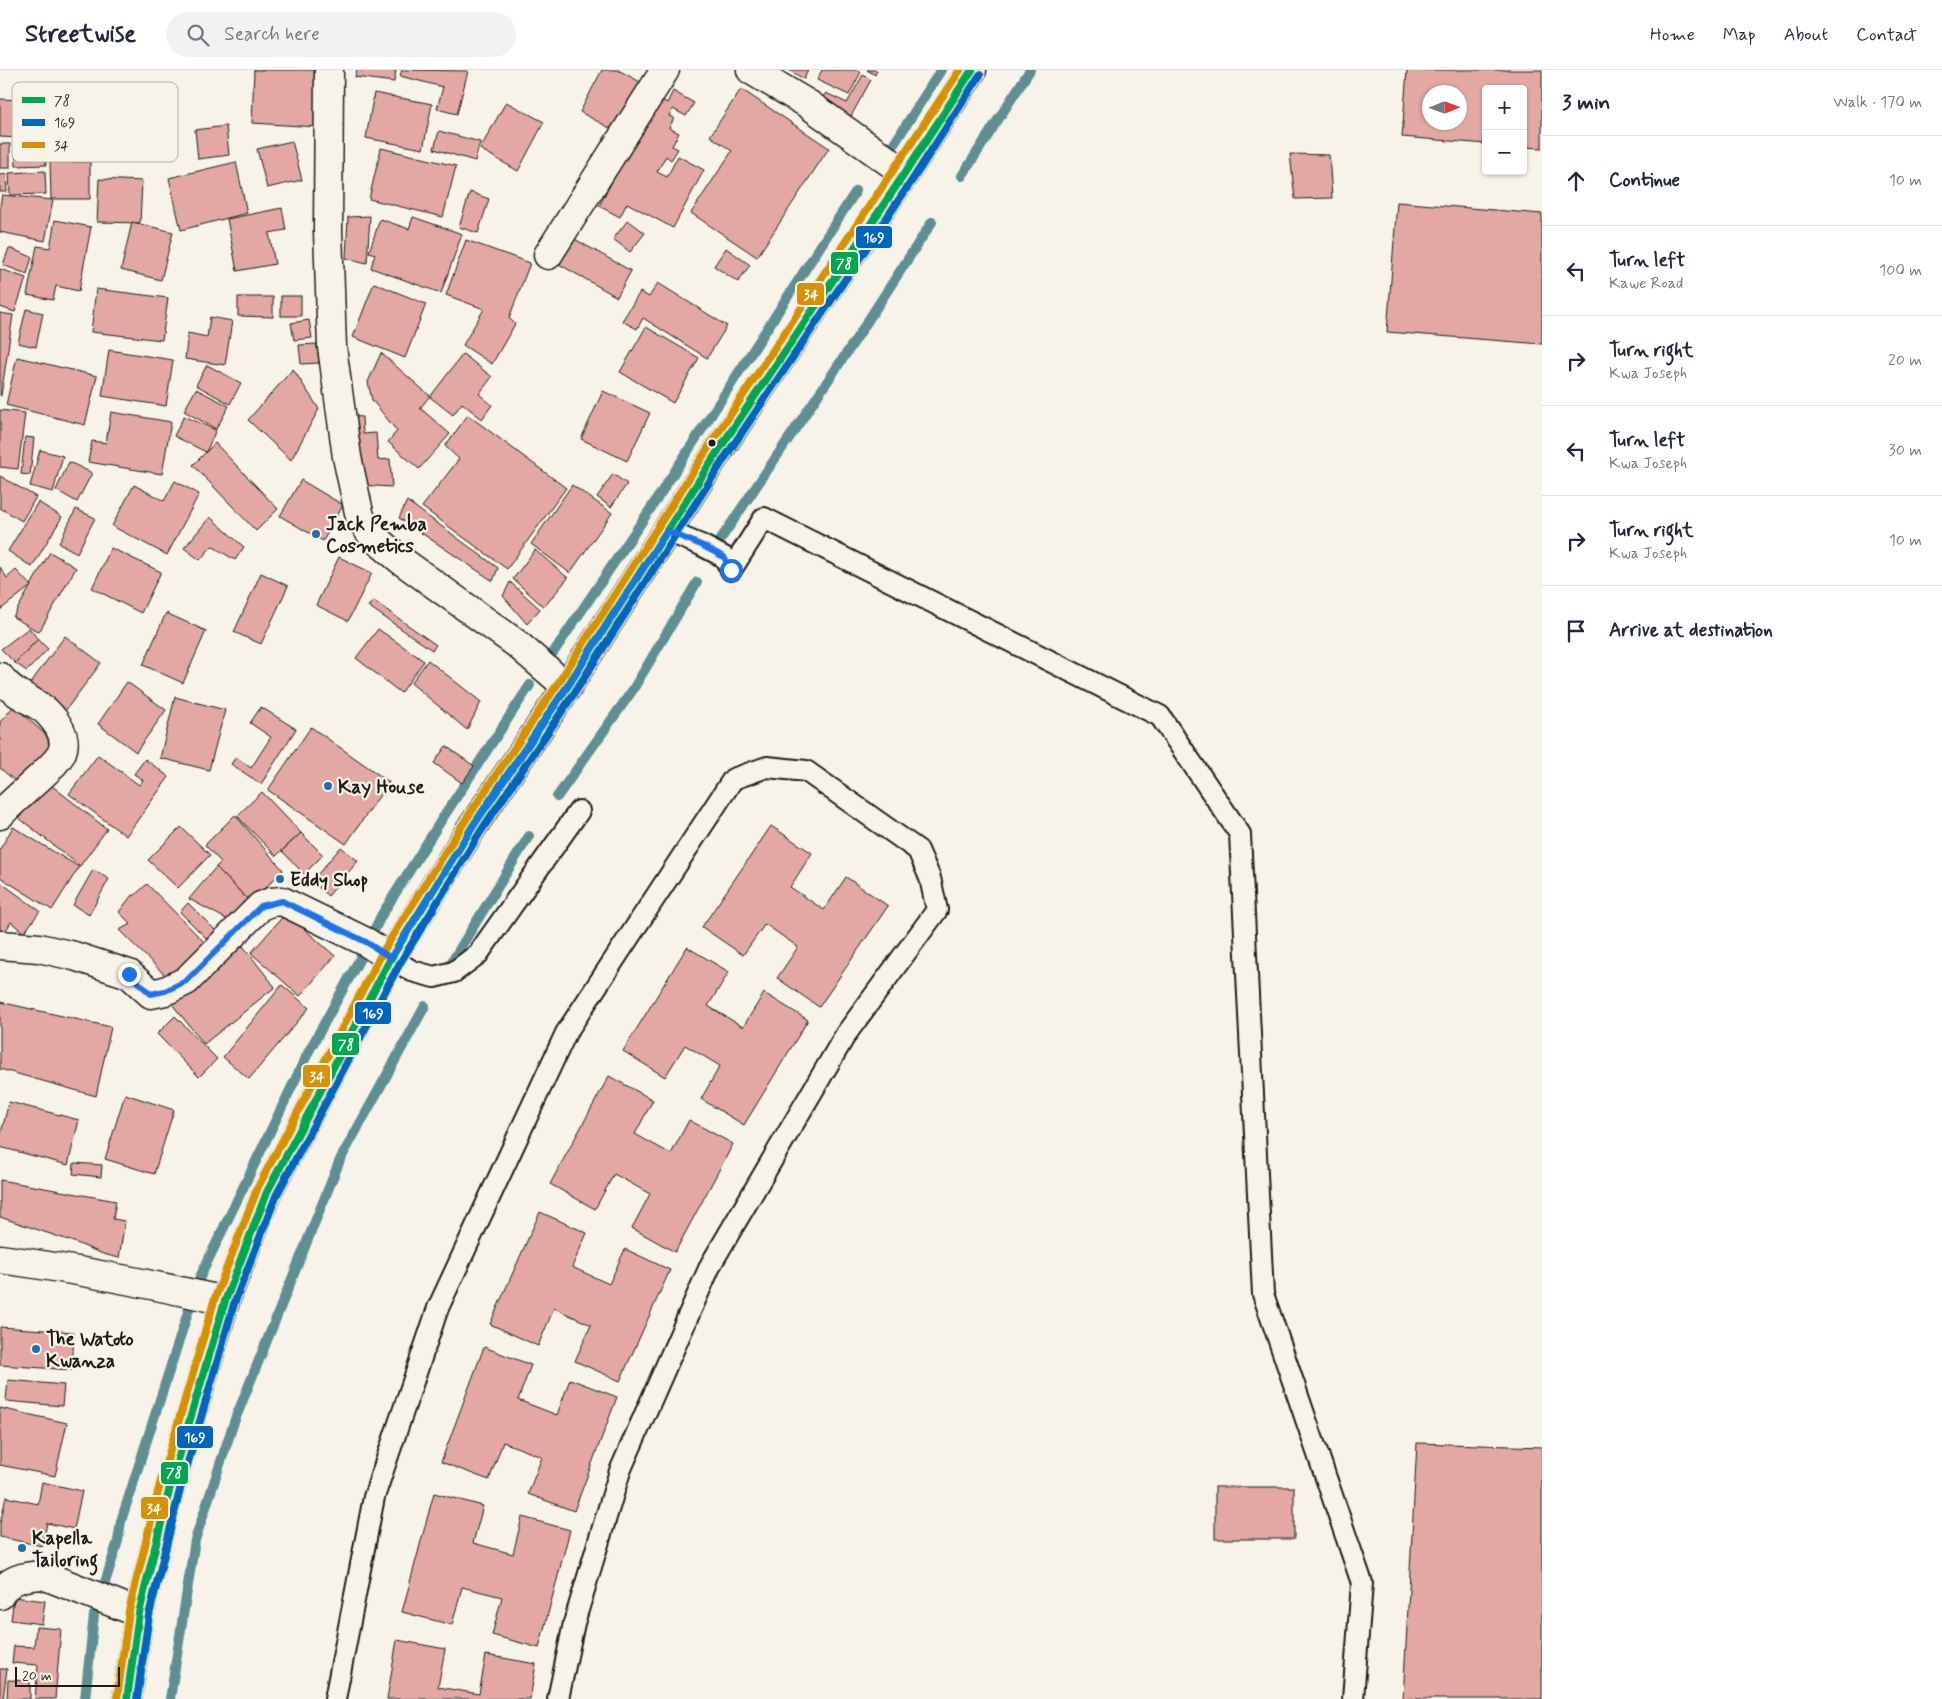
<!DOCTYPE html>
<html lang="en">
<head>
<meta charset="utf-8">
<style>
  :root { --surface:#fff; --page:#f2f2f3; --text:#1f2937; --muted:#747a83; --line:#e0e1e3 }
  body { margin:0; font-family:Mynerve,sans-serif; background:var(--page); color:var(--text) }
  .controls { position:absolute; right:15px; top:15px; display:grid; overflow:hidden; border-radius:5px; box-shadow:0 1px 4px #0004 }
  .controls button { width:45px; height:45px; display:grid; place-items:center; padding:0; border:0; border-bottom:1px solid var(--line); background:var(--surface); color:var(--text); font:25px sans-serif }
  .compass { position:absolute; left:1422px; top:15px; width:45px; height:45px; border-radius:50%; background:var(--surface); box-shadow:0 1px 4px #0004; rotate:89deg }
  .scale { position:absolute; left:15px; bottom:12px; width:105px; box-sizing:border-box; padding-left:5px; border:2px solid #1c1c1c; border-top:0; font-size:14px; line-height:18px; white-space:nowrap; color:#1c1c1c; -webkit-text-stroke:4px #f7f3e8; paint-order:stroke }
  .stop { position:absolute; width:15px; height:15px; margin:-11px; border:4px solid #1a73e8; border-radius:50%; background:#fff }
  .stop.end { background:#1a73e8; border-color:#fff; box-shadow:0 1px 5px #0008 }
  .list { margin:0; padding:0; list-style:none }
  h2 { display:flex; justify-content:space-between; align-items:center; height:65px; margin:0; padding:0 20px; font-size:21px }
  h2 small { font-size:16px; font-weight:400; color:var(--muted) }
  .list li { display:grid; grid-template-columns:32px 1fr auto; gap:15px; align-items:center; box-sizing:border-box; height:90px; padding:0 20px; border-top:1px solid var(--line) }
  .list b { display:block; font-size:19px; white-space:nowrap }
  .list p { margin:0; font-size:16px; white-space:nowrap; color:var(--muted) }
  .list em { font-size:16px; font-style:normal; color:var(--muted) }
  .icon { flex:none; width:28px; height:28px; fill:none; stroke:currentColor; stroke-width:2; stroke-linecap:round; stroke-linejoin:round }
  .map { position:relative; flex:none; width:1542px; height:1629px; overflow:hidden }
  header { display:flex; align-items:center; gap:30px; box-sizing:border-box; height:70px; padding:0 25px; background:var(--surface); border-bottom:1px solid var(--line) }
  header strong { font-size:24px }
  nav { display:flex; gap:28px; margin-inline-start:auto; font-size:18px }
  .search { width:350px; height:45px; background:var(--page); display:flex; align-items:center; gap:12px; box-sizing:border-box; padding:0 18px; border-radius:28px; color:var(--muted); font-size:19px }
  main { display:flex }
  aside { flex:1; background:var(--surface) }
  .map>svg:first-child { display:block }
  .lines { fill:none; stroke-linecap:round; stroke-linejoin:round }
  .stream { stroke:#5e8f93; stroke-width:10 }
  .building { fill:#e3a8a3; stroke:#1c1c1c; fill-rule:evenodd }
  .lane-casing { stroke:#1c1c1c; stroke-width:24 }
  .street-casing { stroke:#1c1c1c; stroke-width:31 }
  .secondary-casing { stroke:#1c1c1c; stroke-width:31 }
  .lane { stroke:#f7f3e8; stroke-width:20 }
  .street { stroke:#f7f3e8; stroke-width:28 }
  .secondary { stroke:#f7f3e8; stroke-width:28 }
  .bus-1-casing { stroke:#f7f3e8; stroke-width:11 }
  .bus-2-casing { stroke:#f7f3e8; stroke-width:11 }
  .bus-3-casing { stroke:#f7f3e8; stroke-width:11 }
  .bus-1 { stroke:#00a651; stroke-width:8 }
  .bus-2 { stroke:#0065bd; stroke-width:8 }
  .bus-3 { stroke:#d69104; stroke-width:8 }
  .route { stroke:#1a73e8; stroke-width:6 }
  .bus-dot { fill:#1c1c1c; stroke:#f7f3e8; stroke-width:2 }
  .poi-dot { fill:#1f6fb2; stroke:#f7f3e8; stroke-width:2 }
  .labels { text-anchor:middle; stroke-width:4.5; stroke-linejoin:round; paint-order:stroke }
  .poi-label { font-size:19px; font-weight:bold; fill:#1c1c1c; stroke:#f7f3e8; text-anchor:start }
  .key { fill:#f7f3e8; stroke:#b5b2ab; stroke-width:1 }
  .key-label { font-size:14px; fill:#1c1c1c }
  .line-badge { stroke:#f7f3e8; stroke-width:2 }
  .badge-label { font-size:14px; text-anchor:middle; font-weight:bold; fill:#fff }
</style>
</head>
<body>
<header>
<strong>Streetwise</strong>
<div class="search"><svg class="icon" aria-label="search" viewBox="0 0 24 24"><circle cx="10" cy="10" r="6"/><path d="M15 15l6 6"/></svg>Search here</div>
<nav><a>Home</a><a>Map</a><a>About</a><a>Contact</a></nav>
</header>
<main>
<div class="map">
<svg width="1542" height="1629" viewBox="0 0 1542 1629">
  <rect width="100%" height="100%" fill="#f7f3e8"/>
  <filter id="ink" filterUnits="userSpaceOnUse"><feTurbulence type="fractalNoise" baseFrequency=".02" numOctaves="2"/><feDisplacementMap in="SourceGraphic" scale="10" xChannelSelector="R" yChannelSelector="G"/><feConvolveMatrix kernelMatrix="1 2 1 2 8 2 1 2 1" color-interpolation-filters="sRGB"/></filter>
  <g filter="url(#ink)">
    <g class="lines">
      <!-- stream -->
      <g class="stream">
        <path d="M894,74L941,0"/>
        <path d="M962,106L1030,0"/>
        <path d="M716,476L854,272L932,152"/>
        <path d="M553,583L651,438L856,121"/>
        <path d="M557,727L632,621L697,512"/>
        <path d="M370,869L381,846L442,749L530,615"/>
        <path d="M446,901L529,766"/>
        <path d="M200,1207L309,981L364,881"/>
        <path d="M102,1522L118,1471L121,1451L189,1239"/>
        <path d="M85,1629L94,1545"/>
        <path d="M170,1629L195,1470L234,1352L340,1090L425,936"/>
      </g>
    </g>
    <!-- building -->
    <g class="building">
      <path d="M254,0H321L318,57L252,53Z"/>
      <path d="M357,0H396L394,12L355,7Z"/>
      <path d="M402,0L468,1L457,44L437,39L443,17L400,6Z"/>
      <path d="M602,0H618L644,14L619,63L580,42Z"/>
      <path d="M789,0H808L804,9Z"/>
      <path d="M822,0H856L861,2L849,25L817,10Z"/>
      <path d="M867,0H877L875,5Z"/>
      <path d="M1407,0H1542V78L1523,77V19H1486V74L1402,67ZM1430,22H1460V52H1430Z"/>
      <path d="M863,5L871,10L851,46L821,29L826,23L847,33Z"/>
      <path d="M741,19L829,78L757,187L691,143L732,81L710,66Z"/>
      <path d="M673,21L694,33L686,46L673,39L669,46L674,48L669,58L679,63L672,76L678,79L671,90L666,86L657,102L667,107L678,86L704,100L673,158L627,133L620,147L599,136L657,27L667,33Z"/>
      <path d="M374,23L432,34L423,79L366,68Z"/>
      <path d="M0,29L42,31L41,69L0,67Z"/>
      <path d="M506,32L544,52L518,101L480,79Z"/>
      <path d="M226,56L229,85L198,89L195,60Z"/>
      <path d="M439,61L480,72L475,91L434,79Z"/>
      <path d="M292,71L302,110L267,118L257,79Z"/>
      <rect x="0" y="74" width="10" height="24"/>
      <path d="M45,75L46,95L16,96L15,76Z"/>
      <path d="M381,78L456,96L443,147L369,129Z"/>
      <path d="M1290,84L1329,85L1332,128L1295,129Z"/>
      <path d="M50,92H90V129H51Z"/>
      <path d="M236,92L247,143L181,160L169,108Z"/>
      <path d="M45,101L46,124L10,125L9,103Z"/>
      <path d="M6,104L7,122H0V105Z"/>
      <path d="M99,109L142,111L140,153L97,152Z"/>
      <path d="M470,122L489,129L478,163L459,157Z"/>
      <path d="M2,125L53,130L45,171L0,162V136Z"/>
      <path d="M1397,132L1542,144V274L1387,262Z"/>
      <path d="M282,138L286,160L269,163L275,194L237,201L227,149Z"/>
      <path d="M370,146L367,193L346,188L348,147Z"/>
      <path d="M413,147L462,164L441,223L371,198L375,184L369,182L380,149L409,159Z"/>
      <path d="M55,150L91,157L79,221L56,216L53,230L27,225L37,176L50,178Z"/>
      <path d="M628,150L645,163L630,182L613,169Z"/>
      <path d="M132,152L173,162L161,210L121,200Z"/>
      <path d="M571,167L631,201L617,227L557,193Z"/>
      <path d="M466,170L530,193L509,248L515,254L492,294L463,275L484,239L446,225Z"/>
      <path d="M9,178L32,187L27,204L3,195Z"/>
      <path d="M726,178L750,195L738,212L714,196Z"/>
      <path d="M0,199L26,208L15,242L0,237Z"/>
      <path d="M374,213L426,234L405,288L353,267Z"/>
      <path d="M658,213L727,256L707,288L643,248L637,259L622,251L640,222L649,227Z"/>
      <path d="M96,219L168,228L162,270L91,262Z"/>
      <rect x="281" y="226" width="20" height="20"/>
      <path d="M238,227H273V247L238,246Z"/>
      <path d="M26,239L43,243L36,277L18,273Z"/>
      <path d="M0,243L13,245L1,326L0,325Z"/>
      <path d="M210,247L232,251L225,295L185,289L188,263L207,267Z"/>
      <path d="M309,250L312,268L294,270L291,253Z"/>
      <path d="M646,257L699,288L673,333L620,302Z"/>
      <path d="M317,274L319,293L301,294L299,275Z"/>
      <path d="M109,280L173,290L166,336L102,326Z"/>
      <path d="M381,283L430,326L420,338L450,364L419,399L388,372L397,361L372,330L368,312Z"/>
      <path d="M463,284L492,307L479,324L492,335L482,349L462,333L453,345L430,327Z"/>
      <path d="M17,287L97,306L85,355L6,335Z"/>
      <path d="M207,295L241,313L230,334L196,315Z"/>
      <path d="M293,299L319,339L291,390L248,350Z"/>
      <path d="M196,319L229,336L216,359L184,341Z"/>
      <path d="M603,321L650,343L627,391L581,369Z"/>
      <path d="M0,340L25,343L18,399L0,397Z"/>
      <path d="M111,342L171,352L162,404L88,392L92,371L106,373Z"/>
      <path d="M468,345L566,418L507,499L422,437L459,389L445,376Z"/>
      <path d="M184,346L216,360L206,382L174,366Z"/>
      <path d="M350,346L362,347L363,364L376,363L378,390L390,389L392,417L358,415Z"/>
      <path d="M25,367L34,368L30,405L21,404Z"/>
      <path d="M215,373L278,439L256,461L193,395Z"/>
      <path d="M40,380L63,386L53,422L30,416Z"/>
      <path d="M69,392L92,403L77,432L56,420Z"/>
      <path d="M613,404L627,414L611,437L597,427Z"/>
      <path d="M0,406L36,427L22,451L0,438Z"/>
      <path d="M301,410L343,435L323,471L280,446Z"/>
      <path d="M175,411L199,424L167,485L112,456L134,415L164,431Z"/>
      <path d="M572,415L612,443L570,503L531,474Z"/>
      <path d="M407,431L498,498L493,511L399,448Z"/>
      <path d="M38,432L62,447L32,497L8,481Z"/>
      <path d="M76,439L95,448L77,483L59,473Z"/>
      <path d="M210,447L244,477L235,490L212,476L200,490L184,478Z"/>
      <path d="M111,478L161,502L141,543L92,518Z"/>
      <path d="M535,480L568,508L544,537L513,509Z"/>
      <path d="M50,482L76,498L39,562L13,547Z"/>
      <path d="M339,487L372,503L348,551L316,535Z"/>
      <path d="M0,497L7,508L16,500L31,516L0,540Z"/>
      <path d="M261,503L288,516L261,574L234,562Z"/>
      <path d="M510,512L540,539L527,554L503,526Z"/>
      <path d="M374,531L436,575L432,580L368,536Z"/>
      <path d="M166,543L206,561L183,613L143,595Z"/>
      <path d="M29,558L38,569L15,593L1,579Z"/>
      <path d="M378,559L424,591L401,623L356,588Z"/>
      <path d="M65,566L101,593L65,641L29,615Z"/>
      <path d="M38,569L48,579L27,601L15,593Z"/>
      <path d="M428,590L481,632L467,660L411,613Z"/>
      <path d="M127,612L166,640L136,682L98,654Z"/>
      <path d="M175,627L225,640L209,700L160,688Z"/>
      <path d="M14,636L58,676L22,717L0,698V652Z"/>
      <path d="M261,637L296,659L261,714L231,694L236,687L251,698L271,667L250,653Z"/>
      <path d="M311,657L389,712L346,774L268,720Z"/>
      <path d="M446,676L474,696L462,713L434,693Z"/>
      <path d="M98,685L139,715L143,710L134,704L145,689L169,707L126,766L69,724Z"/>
      <path d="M47,712L107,759L80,796L19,748Z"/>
      <path d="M262,722L301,763L276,786L237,746Z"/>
      <path d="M235,745L283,800L251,833L216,797L221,792L205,775Z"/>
      <path d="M771,756L812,783L790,817L824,840L846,807L888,836L819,937L777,908L798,877L765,854L743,885L702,857Z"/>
      <path d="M13,757L79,797L52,840L0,807V779Z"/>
      <path d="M181,757L210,785L178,818L148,790Z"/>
      <path d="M301,763L323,785L304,804L282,781Z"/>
      <path d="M341,777L358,791L328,826L312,811Z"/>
      <path d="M216,797L251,833L243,832L240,840L230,851L189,829Z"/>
      <path d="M93,800L109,809L89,845L73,835Z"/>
      <path d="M0,812L40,841L24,863L11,852L2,867L0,866Z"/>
      <path d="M147,814L207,875L175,915L119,860L131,854L119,842L132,825L134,826Z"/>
      <path d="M188,833L219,864L211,873L180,842Z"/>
      <path d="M286,843L335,886L300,926L251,883Z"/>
      <path d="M243,876L275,917L204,974L172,934Z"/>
      <path d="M687,877L729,902L708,936L743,957L764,923L808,950L744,1055L701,1029L720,996L685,975L665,1007L623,981Z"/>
      <path d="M282,915L309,938L249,1009L223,987Z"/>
      <path d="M0,932L111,957L96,1026L0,999Z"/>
      <path d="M175,946L217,989L199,1007L157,964Z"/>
      <path d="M609,1006L653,1030L635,1064L671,1084L689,1050L733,1074L675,1182L632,1158L650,1124L614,1104L595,1139L550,1114Z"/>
      <path d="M125,1024L174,1040L154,1104L105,1089Z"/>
      <path d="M9,1032L79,1050L68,1095L0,1077V1067Z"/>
      <path d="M74,1093L102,1095L101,1107L73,1104Z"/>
      <path d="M0,1110L116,1131L113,1149L125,1151L119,1188L103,1184L74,1172L0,1147Z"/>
      <path d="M540,1142L587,1163L572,1197L609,1214L625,1179L670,1200L620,1311L575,1291L591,1255L554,1238L538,1276L490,1254Z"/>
      <path d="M0,1257L74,1262L72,1300L0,1295Z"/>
      <path d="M484,1277L531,1295L518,1330L557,1345L570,1309L617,1327L574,1441L528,1424L542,1387L503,1372L489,1410L441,1392Z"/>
      <path d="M8,1310L64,1315L62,1336L6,1331Z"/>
      <path d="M0,1338L67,1353L55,1406L0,1395Z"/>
      <path d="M1417,1373L1542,1377V1629H1403Z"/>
      <path d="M42,1412L82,1421L74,1459L47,1453L42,1476L0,1467V1454L6,1427L38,1434Z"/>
      <rect x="1215" y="1417" width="79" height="52"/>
      <path d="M434,1423L483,1436L473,1473L513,1484L522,1447L570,1460L539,1578L492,1565L502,1527L462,1517L452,1555L402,1542Z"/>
      <path d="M14,1527L45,1531L42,1554L11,1550Z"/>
      <path d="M36,1557L61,1559L55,1629H35L38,1595L12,1593L14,1576L34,1577Z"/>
      <path d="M397,1570L445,1579L438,1617L479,1624L486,1585L536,1594L530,1629H387Z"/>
      <path d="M0,1599H7L3,1629H0Z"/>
      <path d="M8,1610L30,1611V1629H7Z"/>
    </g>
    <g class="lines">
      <!-- lane casing -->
      <g class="lane-casing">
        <g id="lane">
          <path d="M667,461L701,475L724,487L731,500L764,448L1160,646L1240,764L1263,1224L1362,1513L1353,1629"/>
          <path d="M391,888L412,901L434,907L454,902L478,884L579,741"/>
          <path d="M335,1629L374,1427L438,1238L566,963L733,709L767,697L806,701L918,780L930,808L937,840L846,964L711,1194L620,1401L574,1553L558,1629"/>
        </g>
      </g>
      <!-- street casing -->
      <g class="street-casing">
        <g id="street">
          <path d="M329,0L328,161L332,277L347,387L360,447L373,467L402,491L517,574L567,617"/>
          <path d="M751,0L808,34L905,103"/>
          <path d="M548,185L665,0"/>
          <path d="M0,607C11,623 31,629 46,641C56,651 68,667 62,682C56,697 13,729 0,745"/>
          <path d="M0,875L39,878L74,886L129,904L151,924L165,921L186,911L261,836L271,832L282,831L366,872L391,888"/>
          <path d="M0,1189C76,1199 151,1214 225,1231"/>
          <path d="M0,1525C9,1508 26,1506 43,1505L139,1543"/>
        </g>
      </g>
      <!-- secondary casing -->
      <g class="secondary-casing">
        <path id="secondary" d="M127,1629L139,1543L170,1417L225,1231L267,1122L391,888L473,756L567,617L718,381L905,103L972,0"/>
      </g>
      <!-- lane -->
      <use href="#lane" class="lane"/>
      <!-- street -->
      <use href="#street" class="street"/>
      <!-- secondary -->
      <use href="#secondary" class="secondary"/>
      <!-- bus-1 casing -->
      <g class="bus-1-casing">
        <path id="bus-1" d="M127,1629L139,1543L170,1417L225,1231L267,1122L391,888L473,756L567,617L718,381L905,103L972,0"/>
      </g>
      <!-- bus-2 casing -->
      <g class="bus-2-casing">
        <path id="bus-2" d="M137,1629L149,1545L180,1420L234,1234L276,1126L400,893L481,761L575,622L726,386L913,109L980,5"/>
      </g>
      <!-- bus-3 casing -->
      <g class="bus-3-casing">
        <path id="bus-3" d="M117,1628L129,1541L160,1414L215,1228L258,1117L382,883L465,751L559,612L710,375L960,0"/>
      </g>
      <!-- bus-1 -->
      <use href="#bus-1" class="bus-1"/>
      <!-- bus-2 -->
      <use href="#bus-2" class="bus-2"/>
      <!-- bus-3 -->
      <use href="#bus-3" class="bus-3"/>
    </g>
  </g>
  <g class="lines" filter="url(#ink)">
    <!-- route -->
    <path class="route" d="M129,904L151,924L165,921L186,911L261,836L282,831L366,872L391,888L473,756L567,617L667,461L701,475L724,487L731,500"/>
  </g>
  <!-- markers -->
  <circle class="bus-dot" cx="712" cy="373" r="4.5"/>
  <g class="poi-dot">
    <circle cx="316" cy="464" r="5"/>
    <circle cx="328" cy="716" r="5"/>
    <circle cx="280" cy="809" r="5"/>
    <circle cx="36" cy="1279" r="5"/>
    <circle cx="22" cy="1478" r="5"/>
  </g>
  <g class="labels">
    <!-- poi labels -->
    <g class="poi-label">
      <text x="326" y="460">Jack Pemba<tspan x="326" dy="22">Cosmetics</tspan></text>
      <text x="338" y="723">Kay House</text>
      <text x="290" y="816">Eddy Shop</text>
      <text x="46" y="1275">The Watoto<tspan x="46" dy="22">Kwanza</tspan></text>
      <text x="32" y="1474">Kapella<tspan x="32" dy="22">Tailoring</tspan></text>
    </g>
  </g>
  <!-- legend -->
  <rect x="12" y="12" width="166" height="80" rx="8" class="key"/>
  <rect x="22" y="27" width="23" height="6" fill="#00a651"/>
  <rect x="22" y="49" width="23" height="7" fill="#0065bd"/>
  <rect x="22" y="72" width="23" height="6" fill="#d69104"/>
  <g class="key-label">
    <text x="54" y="35">78</text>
    <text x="54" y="57">169</text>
    <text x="54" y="80">34</text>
  </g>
  <g class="line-badge">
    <rect x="855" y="155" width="38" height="24" rx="5" fill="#0065bd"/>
    <rect x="830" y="181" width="29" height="24" rx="5" fill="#00a651"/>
    <rect x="796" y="212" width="29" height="24" rx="5" fill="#d69104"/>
    <rect x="354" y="931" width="38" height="24" rx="5" fill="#0065bd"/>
    <rect x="331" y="962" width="29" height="24" rx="5" fill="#00a651"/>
    <rect x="302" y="994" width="29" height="24" rx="5" fill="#d69104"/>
    <rect x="176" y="1355" width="38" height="24" rx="5" fill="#0065bd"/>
    <rect x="160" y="1391" width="29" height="24" rx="5" fill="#00a651"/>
    <rect x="140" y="1426" width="29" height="24" rx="5" fill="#d69104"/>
  </g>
  <g class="badge-label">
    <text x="874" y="172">169</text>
    <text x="844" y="198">78</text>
    <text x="811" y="229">34</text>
    <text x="373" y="948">169</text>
    <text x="346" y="979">78</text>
    <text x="317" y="1011">34</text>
    <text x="195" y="1372">169</text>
    <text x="174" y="1407">78</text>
    <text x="154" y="1443">34</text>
  </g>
</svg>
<div class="controls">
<button>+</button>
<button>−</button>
</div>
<svg class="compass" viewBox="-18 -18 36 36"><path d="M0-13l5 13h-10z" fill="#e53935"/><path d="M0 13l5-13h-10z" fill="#747a83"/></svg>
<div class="scale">20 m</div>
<div class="stop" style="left:731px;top:500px"></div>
<div class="stop end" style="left:129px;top:904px"></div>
</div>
<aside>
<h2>3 min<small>Walk · 170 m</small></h2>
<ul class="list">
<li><svg class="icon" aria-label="ahead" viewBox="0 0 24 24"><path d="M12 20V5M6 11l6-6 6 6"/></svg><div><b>Continue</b></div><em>10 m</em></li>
<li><svg class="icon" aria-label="left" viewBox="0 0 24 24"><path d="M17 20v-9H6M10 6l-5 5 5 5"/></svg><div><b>Turn left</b><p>Kawe Road</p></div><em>100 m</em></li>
<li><svg class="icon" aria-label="right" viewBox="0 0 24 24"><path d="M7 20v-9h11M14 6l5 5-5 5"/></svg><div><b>Turn right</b><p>Kwa Joseph</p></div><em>20 m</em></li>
<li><svg class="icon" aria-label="left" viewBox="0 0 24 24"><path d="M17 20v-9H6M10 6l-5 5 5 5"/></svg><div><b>Turn left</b><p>Kwa Joseph</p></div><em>30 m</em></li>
<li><svg class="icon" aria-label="right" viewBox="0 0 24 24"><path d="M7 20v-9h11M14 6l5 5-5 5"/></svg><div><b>Turn right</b><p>Kwa Joseph</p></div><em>10 m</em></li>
<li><svg class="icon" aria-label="arrive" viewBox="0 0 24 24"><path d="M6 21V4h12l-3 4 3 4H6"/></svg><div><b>Arrive at destination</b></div></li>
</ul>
</aside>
</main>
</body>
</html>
